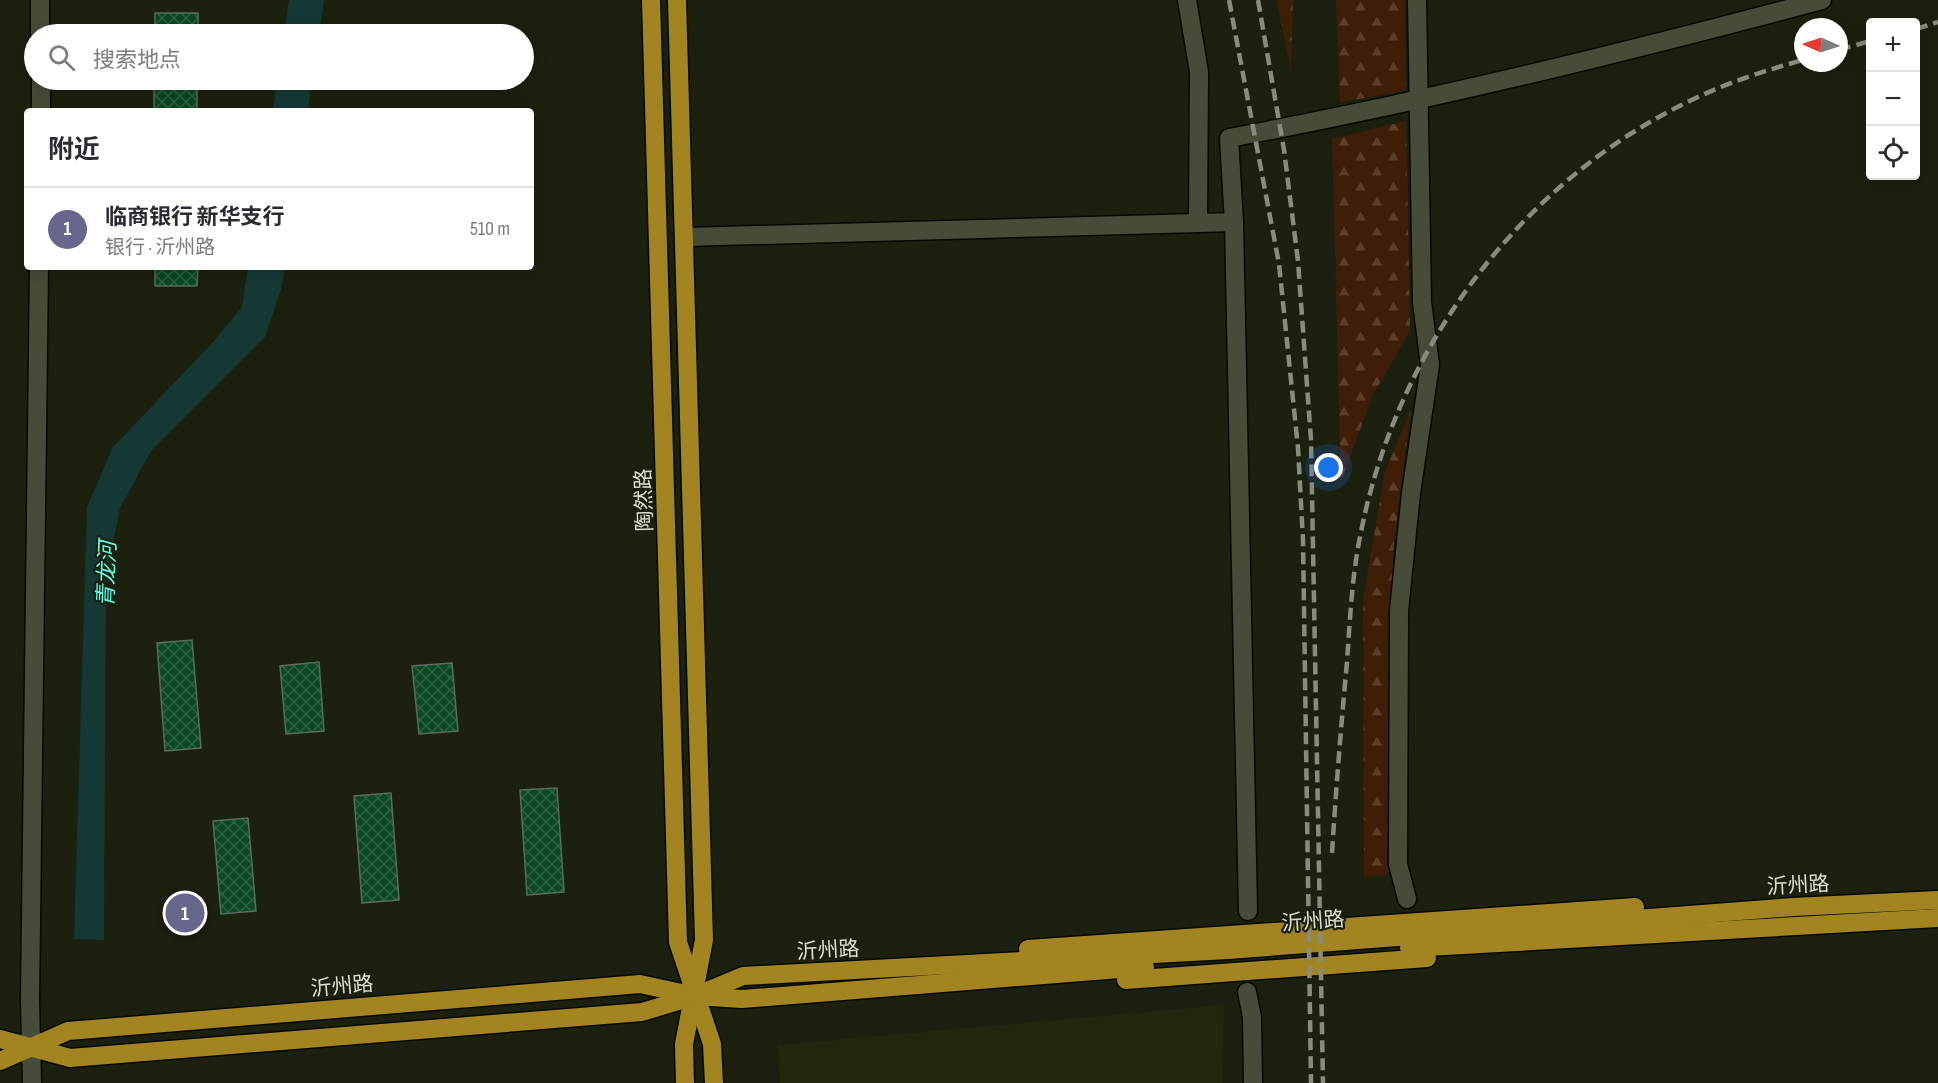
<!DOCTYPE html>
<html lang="zh">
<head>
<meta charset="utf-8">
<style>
  :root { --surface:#fff; --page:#f2f2f3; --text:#2b2b33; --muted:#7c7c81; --line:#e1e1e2; --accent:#67668d }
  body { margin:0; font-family:"Sofia Sans Condensed","Noto Sans SC",sans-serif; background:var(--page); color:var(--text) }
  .controls { position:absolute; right:18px; top:18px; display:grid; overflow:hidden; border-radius:6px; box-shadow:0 3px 15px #0003 }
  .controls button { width:54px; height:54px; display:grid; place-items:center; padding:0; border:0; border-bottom:2px solid var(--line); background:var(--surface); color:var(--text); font:30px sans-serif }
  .compass { position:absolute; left:1794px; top:18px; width:54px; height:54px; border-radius:50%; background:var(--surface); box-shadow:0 3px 15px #0003; rotate:273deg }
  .you { position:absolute; left:1329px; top:468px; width:21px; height:21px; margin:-15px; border:4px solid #fff; border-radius:50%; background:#1a73e8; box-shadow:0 0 0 9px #1a73e833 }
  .badge { display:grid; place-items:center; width:39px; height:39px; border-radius:50%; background:var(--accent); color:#fff; font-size:20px; font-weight:700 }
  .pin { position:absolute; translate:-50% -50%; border:3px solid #fff; box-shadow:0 2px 6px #0006 }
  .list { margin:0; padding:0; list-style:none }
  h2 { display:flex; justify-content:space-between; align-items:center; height:78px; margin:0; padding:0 24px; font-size:26px }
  h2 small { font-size:20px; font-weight:400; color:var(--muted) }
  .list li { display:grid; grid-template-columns:39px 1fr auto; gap:18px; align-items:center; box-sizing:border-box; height:84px; padding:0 24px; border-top:2px solid var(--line) }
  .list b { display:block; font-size:22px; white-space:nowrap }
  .list p { margin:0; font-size:20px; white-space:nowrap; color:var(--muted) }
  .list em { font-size:20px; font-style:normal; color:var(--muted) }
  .icon { flex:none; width:33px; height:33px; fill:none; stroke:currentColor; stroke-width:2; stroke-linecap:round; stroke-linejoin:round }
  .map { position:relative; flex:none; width:1938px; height:1083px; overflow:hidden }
  .search { position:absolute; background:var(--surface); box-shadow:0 3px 15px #0003; left:24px; top:24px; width:510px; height:66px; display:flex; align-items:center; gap:15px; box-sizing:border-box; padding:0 21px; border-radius:33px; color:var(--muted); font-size:22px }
  .panel { position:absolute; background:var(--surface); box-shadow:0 3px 15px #0003; left:24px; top:108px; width:510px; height:162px; border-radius:6px }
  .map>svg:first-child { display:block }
  .built { fill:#22270e }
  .forest { fill:url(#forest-firs) }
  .water { fill:#143935 }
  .building { fill:url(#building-cross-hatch); stroke:#596c5d; stroke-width:1.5 }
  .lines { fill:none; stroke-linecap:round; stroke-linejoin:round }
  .street-casing { stroke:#070900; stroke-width:21 }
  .secondary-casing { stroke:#070900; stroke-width:21 }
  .primary-casing { stroke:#070900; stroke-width:21 }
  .street { stroke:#474c38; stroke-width:18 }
  .secondary { stroke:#474c38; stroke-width:18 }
  .primary { stroke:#a28421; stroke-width:18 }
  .rail { stroke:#898c7d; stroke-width:4.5; stroke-dasharray:12 6; stroke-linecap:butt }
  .labels { text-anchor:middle; stroke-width:4.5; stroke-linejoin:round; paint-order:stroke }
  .street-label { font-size:21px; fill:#dcdfd3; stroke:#1c200e }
  .water-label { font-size:22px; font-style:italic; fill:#59feed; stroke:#1c200e }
</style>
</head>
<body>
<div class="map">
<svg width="1938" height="1083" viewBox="0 0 1938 1083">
  <defs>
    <pattern id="forest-firs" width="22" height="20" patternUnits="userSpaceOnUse" patternTransform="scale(1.5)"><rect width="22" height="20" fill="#3f1e07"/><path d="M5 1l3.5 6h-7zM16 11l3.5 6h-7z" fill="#5a3e2a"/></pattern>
    <pattern id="building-cross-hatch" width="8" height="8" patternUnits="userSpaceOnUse" patternTransform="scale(1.5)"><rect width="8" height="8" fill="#0b4824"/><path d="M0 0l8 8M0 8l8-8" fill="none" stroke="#2e6243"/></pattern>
  </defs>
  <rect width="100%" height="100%" fill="#1c200e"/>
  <!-- built -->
  <path class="built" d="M1224,1005L1222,1083H780L778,1045Z"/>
  <!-- forest -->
  <g class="forest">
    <path d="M1277,0H1293L1291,70Z"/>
    <path d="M1336,0H1405L1406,91L1340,102Z"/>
    <path d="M1406,121L1410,331L1373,395L1341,481L1332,139Z"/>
    <path d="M1411,410L1393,552L1388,875L1364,877L1363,600L1385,471Z"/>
  </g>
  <!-- water -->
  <g class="water">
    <path d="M289,0H324L319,34H284Z"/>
    <path d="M277,80H312L308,111H273Z"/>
    <path d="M248,267H285L282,286L265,337L151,451L120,508L106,577L104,940L74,939L87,507L113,447L215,340L242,307Z"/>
  </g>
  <!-- building -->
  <g class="building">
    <rect x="155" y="13" width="43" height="21"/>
    <rect x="154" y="80" width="43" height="31"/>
    <path d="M155,267H198L197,286H155Z"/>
    <path d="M192,640L201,748L165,751L157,643Z"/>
    <path d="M319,662L324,731L286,734L280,666Z"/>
    <path d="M452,663L458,731L419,734L412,666Z"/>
    <path d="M557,788L564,892L527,895L520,790Z"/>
    <path d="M391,793L399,900L362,903L354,796Z"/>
    <path d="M248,818L256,911L221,914L213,821Z"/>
  </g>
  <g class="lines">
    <!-- street casing -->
    <g class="street-casing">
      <g id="street">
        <path d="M1187,0L1199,72L1198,223"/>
        <path d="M1234,222L1248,911"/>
        <path d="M685,237L1234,222L1229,138C1429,101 1626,52 1822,0"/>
        <path d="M1407,899L1398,864L1399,611L1411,493L1430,365L1422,302L1417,0"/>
        <path d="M1247,992L1252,1017L1253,1083"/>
      </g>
    </g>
    <!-- secondary casing -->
    <g class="secondary-casing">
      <g id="secondary">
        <path d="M40,0V34"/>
        <path d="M41,111V80"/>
        <path d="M32,1083L30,1000L39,267"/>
      </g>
    </g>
    <!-- primary casing -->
    <g class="primary-casing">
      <g id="primary">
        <path d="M651,0L678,942L712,1044L714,1083"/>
        <path d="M677,0L704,940L684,1044L685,1083"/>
        <path d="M1409,948L1938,918"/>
        <path d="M1028,949L1635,907"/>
        <path d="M1126,980L1427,958"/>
        <path d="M0,1039L70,1058L642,1012L695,996L743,976L1228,950L1793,907L1938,900"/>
        <path d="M0,1061L68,1031L640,984L695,996L742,999L1145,967"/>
      </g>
    </g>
    <!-- street -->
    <use href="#street" class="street"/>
    <!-- secondary -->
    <use href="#secondary" class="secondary"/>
    <!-- primary -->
    <use href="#primary" class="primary"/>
    <!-- rail -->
    <g class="rail">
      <path d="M1229,0L1279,264L1298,448L1303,540L1311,1083"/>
      <path d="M1258,0L1284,150L1298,261L1311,440L1323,1083"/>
      <path d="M1916,29L1938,22"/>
      <path d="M1839,50L1870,41"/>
      <path d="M1332,853C1336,790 1341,726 1347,662C1350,619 1352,574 1361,532C1398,345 1524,177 1698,97C1732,81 1767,70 1803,60"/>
    </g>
  </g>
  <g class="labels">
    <!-- street labels -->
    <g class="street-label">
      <text transform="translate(644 500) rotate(-92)" y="7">陶然路</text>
      <text transform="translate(1798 885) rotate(-3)" y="7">沂州路</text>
      <text transform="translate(1313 921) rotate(-4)" y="7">沂州路</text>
      <text transform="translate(828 950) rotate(-3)" y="7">沂州路</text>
      <text transform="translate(342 986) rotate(-5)" y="7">沂州路</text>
    </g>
    <!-- water labels -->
    <g class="water-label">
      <text transform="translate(106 574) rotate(-88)" y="8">青龙河</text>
    </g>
  </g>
</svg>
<div class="controls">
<button>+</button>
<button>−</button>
<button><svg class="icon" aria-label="locate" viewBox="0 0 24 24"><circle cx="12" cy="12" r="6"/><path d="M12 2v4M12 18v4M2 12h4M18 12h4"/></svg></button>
</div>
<svg class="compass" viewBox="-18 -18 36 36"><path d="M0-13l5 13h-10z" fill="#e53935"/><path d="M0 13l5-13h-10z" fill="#7c7c81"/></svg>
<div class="you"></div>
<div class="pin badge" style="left:185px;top:913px">1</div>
<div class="search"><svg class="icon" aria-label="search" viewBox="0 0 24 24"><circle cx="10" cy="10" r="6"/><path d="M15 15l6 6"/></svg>搜索地点</div>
<section class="panel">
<h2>附近<small></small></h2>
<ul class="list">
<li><span class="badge">1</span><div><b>临商银行 新华支行</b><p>银行 · 沂州路</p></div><em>510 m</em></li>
</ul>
</section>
</div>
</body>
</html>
